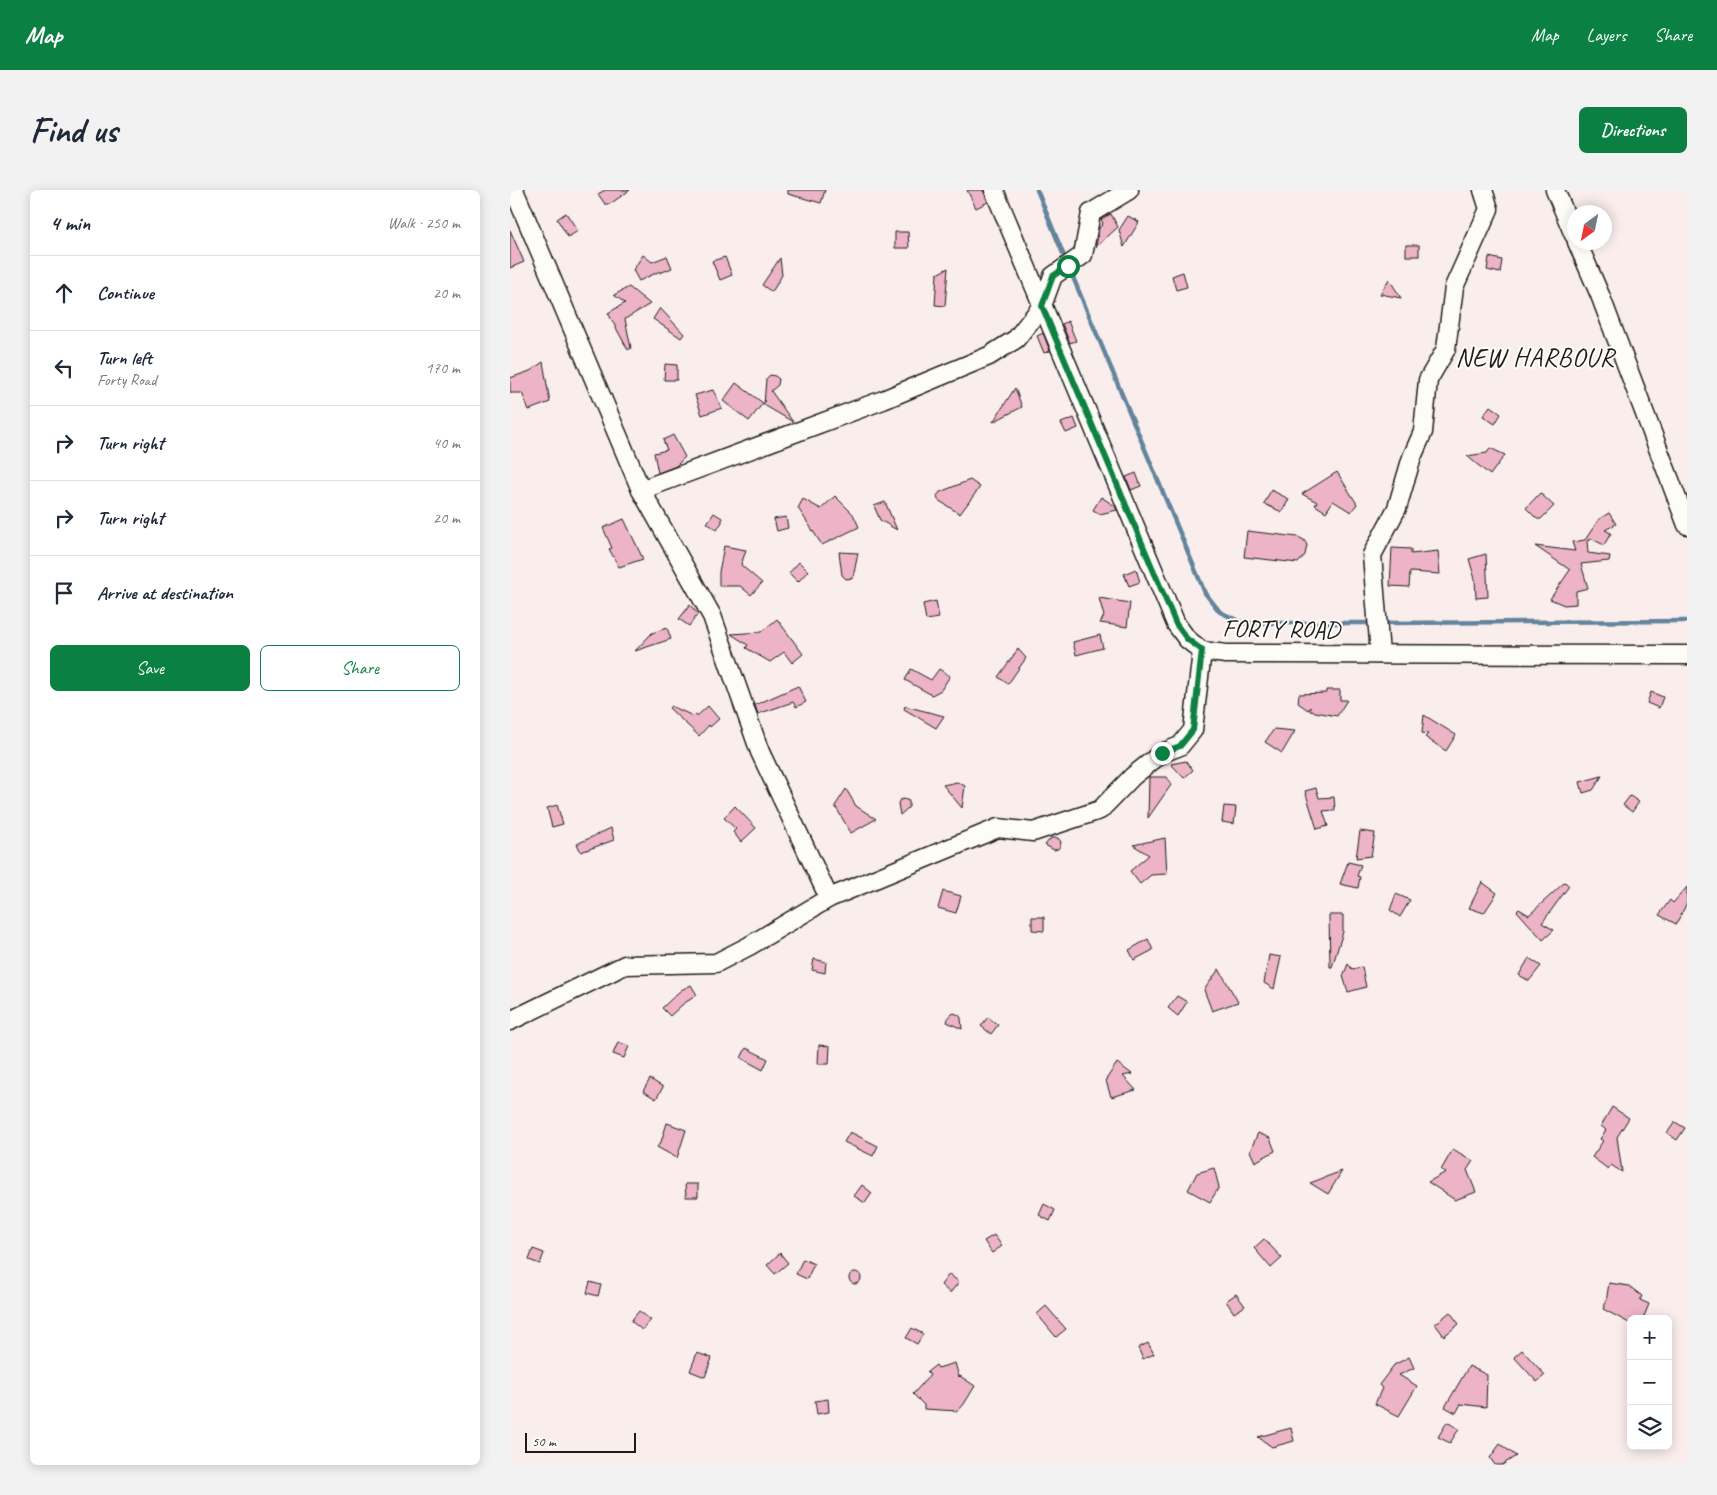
<!DOCTYPE html>
<html lang="en">
<head>
<meta charset="utf-8">
<style>
  :root { --surface:#fff; --page:#f2f2f3; --text:#1f2937; --muted:#747a83; --line:#e0e1e3; --accent:#0b8043 }
  body { margin:0; font-family:Caveat,sans-serif; background:var(--page); color:var(--text) }
  .controls { position:absolute; right:15px; bottom:15px; display:grid; overflow:hidden; border-radius:8px; box-shadow:0 2px 12px #0003 }
  .controls button { width:45px; height:45px; display:grid; place-items:center; padding:0; border:0; border-bottom:1px solid var(--line); background:var(--surface); color:var(--text); font:25px sans-serif }
  .compass { position:absolute; left:1057px; top:15px; width:45px; height:45px; border-radius:50%; background:var(--surface); box-shadow:0 2px 12px #0003; rotate:213deg }
  .scale { position:absolute; left:15px; bottom:12px; width:111px; box-sizing:border-box; padding-left:5px; border:2px solid #1c1c1c; border-top:0; font-size:14px; line-height:18px; white-space:nowrap; color:#1c1c1c; -webkit-text-stroke:4px #fdfcf7; paint-order:stroke }
  .stop { position:absolute; width:15px; height:15px; margin:-11px; border:4px solid #0b8043; border-radius:50%; background:#fff }
  .stop.end { background:#0b8043; border-color:#fff; box-shadow:0 1px 5px #0008 }
  .list { margin:0; padding:0; list-style:none }
  h2 { display:flex; justify-content:space-between; align-items:center; height:65px; margin:0; padding:0 20px; font-size:21px }
  h2 small { font-size:16px; font-weight:400; color:var(--muted) }
  .list li { display:grid; grid-template-columns:32px 1fr auto; gap:15px; align-items:center; box-sizing:border-box; height:75px; padding:0 20px; border-top:1px solid var(--line) }
  .list b { display:block; font-size:19px; white-space:nowrap }
  .list p { margin:0; font-size:16px; white-space:nowrap; color:var(--muted) }
  .list em { font-size:16px; font-style:normal; color:var(--muted) }
  .actions { display:flex; gap:10px; padding:15px 20px }
  .actions a { flex:1; padding:11px 0; border:1px solid var(--accent); border-radius:8px; text-align:center; font-size:18px; color:var(--accent) }
  .actions .main { background:var(--accent); color:#fff }
  .icon { flex:none; width:28px; height:28px; fill:none; stroke:currentColor; stroke-width:2; stroke-linecap:round; stroke-linejoin:round }
  .map { position:relative; flex:none; width:1177px; height:1275px; overflow:hidden; border-radius:8px }
  header { display:flex; align-items:center; gap:30px; box-sizing:border-box; height:70px; padding:0 25px; background:var(--accent); color:#fff }
  header strong { font-size:24px }
  nav { display:flex; gap:28px; margin-inline-start:auto; font-size:18px }
  .intro { display:flex; align-items:center; justify-content:space-between; box-sizing:border-box; height:120px; padding:0 30px }
  h1 { margin:0; font-size:35px }
  .button { padding:12px 22px; border-radius:8px; background:var(--accent); color:#fff; font-size:18px; font-weight:700 }
  main { display:flex; gap:30px; padding:0 30px }
  aside { flex:1; background:var(--surface); border-radius:8px; box-shadow:0 2px 12px #0003 }
  .map>svg:first-child { display:block }
  .lines { fill:none; stroke-linecap:round; stroke-linejoin:round }
  .stream { stroke:#63849c; stroke-width:4.5 }
  .building { fill:#edb4c7; stroke:#1c1c1c }
  .minor-casing { stroke:#1c1c1c; stroke-width:21 }
  .minor { stroke:#fdfcf7; stroke-width:18 }
  .route { stroke:#0b8043; stroke-width:6 }
  .labels { text-anchor:middle; stroke-width:4; stroke-linejoin:round; paint-order:stroke }
  .street-label { font-size:25px; fill:#1c1c1c; stroke:#fdfcf7 }
  .neighbourhood-label { font-size:26px; letter-spacing:1px; fill:#1c1c1c; stroke:#fdfcf7 }
</style>
</head>
<body>
<header>
<strong>Map</strong>
<nav><a>Map</a><a>Layers</a><a>Share</a></nav>
</header>
<div class="intro"><h1>Find us</h1><a class="button">Directions</a></div>
<main>
<aside>
<h2>4 min<small>Walk · 250 m</small></h2>
<ul class="list">
<li><svg class="icon" aria-label="ahead" viewBox="0 0 24 24"><path d="M12 20V5M6 11l6-6 6 6"/></svg><div><b>Continue</b></div><em>20 m</em></li>
<li><svg class="icon" aria-label="left" viewBox="0 0 24 24"><path d="M17 20v-9H6M10 6l-5 5 5 5"/></svg><div><b>Turn left</b><p>Forty Road</p></div><em>170 m</em></li>
<li><svg class="icon" aria-label="right" viewBox="0 0 24 24"><path d="M7 20v-9h11M14 6l5 5-5 5"/></svg><div><b>Turn right</b></div><em>40 m</em></li>
<li><svg class="icon" aria-label="right" viewBox="0 0 24 24"><path d="M7 20v-9h11M14 6l5 5-5 5"/></svg><div><b>Turn right</b></div><em>20 m</em></li>
<li><svg class="icon" aria-label="arrive" viewBox="0 0 24 24"><path d="M6 21V4h12l-3 4 3 4H6"/></svg><div><b>Arrive at destination</b></div></li>
</ul>
<div class="actions"><a class="main">Save</a><a>Share</a></div>
</aside>
<div class="map">
<svg width="1177" height="1275" viewBox="0 0 1177 1275">
  <rect width="100%" height="100%" fill="#faeeed"/>
  <filter id="ink" filterUnits="userSpaceOnUse"><feTurbulence type="fractalNoise" baseFrequency=".02" numOctaves="2"/><feDisplacementMap in="SourceGraphic" scale="10" xChannelSelector="R" yChannelSelector="G"/><feConvolveMatrix kernelMatrix="1 2 1 2 8 2 1 2 1" color-interpolation-filters="sRGB"/></filter>
  <g filter="url(#ink)">
    <g class="lines">
      <!-- stream -->
      <g class="stream">
        <path d="M527,0L556,71"/>
        <path d="M560,80L695,403L710,422L733,433H863"/>
        <path d="M871,433L1177,431"/>
      </g>
    </g>
    <!-- building -->
    <g class="building">
      <path d="M95,0H120L100,14H95L88,4Z"/>
      <path d="M278,0H315L311,13L278,4Z"/>
      <path d="M457,0H473L478,12L466,18Z"/>
      <path d="M56,23L68,41L58,47L47,29Z"/>
      <path d="M601,24L608,37L586,57L589,38L593,34L591,29Z"/>
      <path d="M618,26L629,32L614,57L609,40Z"/>
      <path d="M0,40L14,72L0,78Z"/>
      <path d="M385,42H398L399,58H385Z"/>
      <rect x="896" y="55" width="13" height="11"/>
      <path d="M133,65L142,72L157,66L162,78L150,83V81L129,91L123,80Z"/>
      <path d="M215,67L222,85L210,90L202,71Z"/>
      <path d="M979,67L992,70L990,83L977,80Z"/>
      <path d="M270,68L272,85L262,102L252,95Z"/>
      <path d="M438,78L435,116L425,115L427,84Z"/>
      <path d="M673,82L677,97L666,100L662,86Z"/>
      <path d="M879,89L891,108L870,104Z"/>
      <path d="M119,97L140,114L115,129L121,158L118,160L98,123L115,113L104,105Z"/>
      <path d="M150,118L174,144L171,148L143,129Z"/>
      <path d="M558,131L566,151L560,153L552,134Z"/>
      <path d="M533,143L540,161L534,163L527,146Z"/>
      <path d="M33,172L40,212L19,220L12,203H0V188L20,181Z"/>
      <path d="M155,174L167,175V190H154Z"/>
      <path d="M260,185L265,186L269,189L268,195L261,201L283,232L254,215L256,189Z"/>
      <path d="M226,193L253,213L239,231L213,211Z"/>
      <path d="M505,198L512,217L483,232Z"/>
      <path d="M203,200L212,218L192,225L185,205Z"/>
      <path d="M980,216L991,224L985,234L973,226Z"/>
      <path d="M564,228L568,238L556,243L551,233Z"/>
      <path d="M163,245L175,267L166,276L148,283L144,263L157,260L153,250Z"/>
      <path d="M980,258L995,265L980,285L957,266L977,263Z"/>
      <path d="M827,282L847,314L841,322L823,311L816,322L805,315L807,312L792,304Z"/>
      <path d="M626,283L631,296L621,300L616,287Z"/>
      <path d="M460,290L470,297L450,324L428,310L427,306L430,302Z"/>
      <path d="M761,300L779,309L772,322L754,314Z"/>
      <path d="M1030,303L1044,316L1031,329H1027L1016,318Z"/>
      <path d="M325,306L343,324L349,337L312,355L288,318L293,309L311,319Z"/>
      <path d="M591,307L605,316L607,320L590,324L583,320Z"/>
      <path d="M375,312L387,340L370,330L364,316Z"/>
      <path d="M204,323L212,328V332L207,340L197,333Z"/>
      <path d="M1099,323L1106,334L1095,340L1101,343L1094,355L1082,349L1077,351L1078,363L1100,366L1099,371L1071,374L1078,398L1066,401V414L1054,415L1040,409L1060,380L1025,356L1065,361L1062,352L1075,350L1089,329Z"/>
      <path d="M276,327L278,338L267,341L264,329Z"/>
      <path d="M114,329L133,369L109,377L99,359L102,358L93,338Z"/>
      <path d="M737,341L788,347L794,350L797,355L795,365L788,373L734,367Z"/>
      <path d="M214,356L236,360L231,375L252,393L241,405L230,396H209V382Z"/>
      <path d="M882,358L901,359V364L928,361L930,384L900,382L899,397L880,396Z"/>
      <path d="M329,362L348,363L343,388L336,389L332,385Z"/>
      <path d="M976,364L978,407L966,408L965,389L959,369Z"/>
      <path d="M289,372L298,381L288,392L279,383Z"/>
      <path d="M626,379L630,392L619,396L614,384Z"/>
      <path d="M589,408L620,413L617,437L590,433L594,426Z"/>
      <path d="M426,411L429,428L416,430L413,414Z"/>
      <path d="M180,415L188,424L179,436L169,429Z"/>
      <path d="M267,429L293,464L282,473L274,462L260,472L236,458L238,455L221,444L251,442Z"/>
      <path d="M157,438L161,449L125,461L142,443Z"/>
      <path d="M590,445L593,458L566,465L563,452Z"/>
      <path d="M508,459L516,468L498,494L488,487Z"/>
      <path d="M401,479L421,490L429,479L440,486L431,500L422,505L395,490Z"/>
      <path d="M288,496L296,512L286,517L283,512L248,524L245,515Z"/>
      <path d="M816,500H830V510H837L827,526L800,521V517L798,520L788,513L789,504L816,503Z"/>
      <path d="M1141,502L1153,507L1149,518L1137,513Z"/>
      <path d="M161,516L183,526L185,524L187,526L198,516L209,529L200,537L199,535L189,546L159,518Z"/>
      <path d="M395,516L434,526L426,538L394,519Z"/>
      <path d="M914,525L946,545L936,561L915,547L918,544L912,543Z"/>
      <path d="M764,539L785,541L772,563L755,552Z"/>
      <path d="M676,571L683,580L674,588L661,574Z"/>
      <path d="M1092,586L1083,600L1073,603L1070,592Z"/>
      <path d="M639,587H657L661,595L638,628Z"/>
      <path d="M447,592L455,596L452,618L433,595Z"/>
      <path d="M806,598L809,608L824,607L825,620L813,621L818,636L807,639L795,601Z"/>
      <path d="M336,599L346,616L366,629L341,643L325,616Z"/>
      <path d="M1120,606L1129,612L1122,622L1113,615Z"/>
      <path d="M394,609L399,611V617L390,625L388,613L390,610Z"/>
      <path d="M47,615L53,634L42,637L37,618Z"/>
      <path d="M225,616L246,638L231,652L223,642L226,639L214,628Z"/>
      <path d="M714,616L726,617L724,634L712,632Z"/>
      <path d="M101,638L104,650L71,662L67,654Z"/>
      <path d="M850,641L865,643L861,666L846,668Z"/>
      <path d="M541,648H548L551,652L550,656L548,659L544,660L535,655Z"/>
      <path d="M655,648L657,684L641,685L630,694L620,681L639,665L623,655Z"/>
      <path d="M838,672L851,675L847,686L850,687L848,698L830,694Z"/>
      <path d="M972,692L987,703L974,723L959,718Z"/>
      <path d="M1055,692L1059,696L1032,733L1044,740L1033,750L1007,721L1009,719L1019,725Z"/>
      <path d="M1177,697V713L1166,734L1149,725L1160,710L1163,713Z"/>
      <path d="M433,701L451,706L446,723L428,718Z"/>
      <path d="M886,704L900,710L890,727L880,720Z"/>
      <path d="M819,725H833V742L822,777H820Z"/>
      <path d="M522,727H534V741L522,740Z"/>
      <path d="M638,749L643,760L624,770L619,760Z"/>
      <path d="M759,765L771,767L764,799L754,793Z"/>
      <path d="M1019,768L1031,776L1019,791L1009,785Z"/>
      <path d="M304,769L316,772L315,783L302,780Z"/>
      <path d="M838,774L842,779L852,777L856,797L838,802L833,786Z"/>
      <path d="M709,779L728,812L702,821L694,800Z"/>
      <path d="M181,795L187,805L173,814L160,826L152,818L171,800Z"/>
      <path d="M667,806L677,812L668,826L658,818Z"/>
      <path d="M444,823L449,825L451,828L452,839L437,832L439,826Z"/>
      <path d="M478,827L488,835L481,844L471,836Z"/>
      <path d="M108,852L119,856L114,868L103,864Z"/>
      <path d="M309,855L320,856L319,874H308Z"/>
      <path d="M236,858L258,869L253,880L231,868Z"/>
      <path d="M607,873L622,884L613,886L626,900L601,907L596,891H595Z"/>
      <path d="M140,889L153,897L146,909L133,901Z"/>
      <path d="M1102,917L1119,928L1107,947L1112,982L1101,975L1098,979L1082,967L1093,951L1090,949L1096,940L1091,936Z"/>
      <path d="M1165,932L1175,938L1167,950L1157,943Z"/>
      <path d="M157,933L176,940L167,968L147,957L151,952Z"/>
      <path d="M340,942L368,956L363,966L334,952Z"/>
      <path d="M748,943L760,948L765,961L745,972L740,961Z"/>
      <path d="M943,959L963,971L957,980L966,1002L945,1010L918,992L936,982L931,980Z"/>
      <path d="M704,978L709,997L700,1012L678,1000L687,983Z"/>
      <path d="M832,981L818,1004L800,993Z"/>
      <path d="M175,994H188V1007H176Z"/>
      <path d="M352,995L362,1003L355,1013L344,1006Z"/>
      <path d="M534,1014L545,1020L540,1031L529,1025Z"/>
      <path d="M484,1045L492,1056L482,1063L474,1051Z"/>
      <path d="M754,1049L772,1068L761,1078L744,1058Z"/>
      <path d="M23,1059L34,1063L30,1074L19,1070Z"/>
      <path d="M270,1063L278,1073L265,1084L257,1075Z"/>
      <path d="M293,1069L304,1074L297,1089L286,1084Z"/>
      <circle cx="345" cy="1088" r="6"/>
      <path d="M439,1084L449,1092L440,1103L431,1095Z"/>
      <path d="M80,1092L91,1095L88,1106L77,1103Z"/>
      <path d="M1099,1093L1119,1096L1132,1106L1130,1110L1139,1114L1133,1129H1121V1134L1093,1119L1096,1112Z"/>
      <path d="M726,1104L735,1116L724,1123L716,1111Z"/>
      <path d="M536,1116L556,1139L546,1147L527,1124Z"/>
      <path d="M129,1121L141,1130L132,1140L121,1131Z"/>
      <path d="M940,1122L949,1134L934,1146L925,1134Z"/>
      <path d="M402,1138L413,1144L407,1154L396,1148Z"/>
      <path d="M638,1153L644,1164L633,1169L628,1158Z"/>
      <path d="M1012,1160L1035,1185L1027,1192L1004,1167Z"/>
      <path d="M187,1163L202,1168L195,1187L180,1181Z"/>
      <path d="M899,1167L904,1178L889,1185L907,1196L889,1226L865,1214L872,1198L869,1195L884,1175Z"/>
      <path d="M445,1173L449,1187L450,1186L465,1196L454,1214L448,1221L414,1219V1215L403,1204L420,1185L417,1182L426,1175L428,1178Z"/>
      <path d="M959,1176L977,1185L976,1217L951,1214L946,1223L935,1217Z"/>
      <path d="M318,1209L319,1222L307,1224L305,1211Z"/>
      <path d="M937,1232L949,1239L940,1253L928,1247Z"/>
      <path d="M781,1238L784,1251L762,1257L748,1247Z"/>
      <path d="M990,1254L1006,1266L992,1275H985L980,1268Z"/>
    </g>
    <g class="lines">
      <!-- minor casing -->
      <g class="minor-casing">
        <g id="minor">
          <path d="M4,0L131,300L202,426L250,562L319,708"/>
          <path d="M484,0L666,434L677,449L692,461L716,464L1177,465"/>
          <path d="M1045,0L1064,45"/>
          <path d="M1067,52L1090,105L1177,335"/>
          <path d="M131,300L373,210L479,166L506,149L532,116L543,86L573,65L581,23L619,0"/>
          <path d="M870,464L862,365L887,318L902,267L913,242L918,190L936,159L944,97L979,19L973,0"/>
          <path d="M0,831L115,775L206,773L239,756L319,708L488,638L523,642L590,620L623,586L652,563L670,556L683,540L692,461"/>
        </g>
      </g>
      <!-- minor -->
      <use href="#minor" class="minor"/>
    </g>
  </g>
  <g class="lines" filter="url(#ink)">
    <!-- route -->
    <path class="route" d="M558,76L543,86L532,116L666,434L677,449L692,460L683,540L670,556L652,563"/>
  </g>
  <g class="labels">
    <!-- street labels -->
    <g class="street-label">
      <text transform="translate(771 438) rotate(1)" y="9">FORTY ROAD</text>
    </g>
    <!-- neighbourhood labels -->
    <g class="neighbourhood-label">
      <text x="1025" y="176">NEW HARBOUR</text>
    </g>
  </g>
</svg>
<div class="controls">
<button>+</button>
<button>−</button>
<button><svg class="icon" aria-label="layers" viewBox="0 0 24 24"><path d="M12 4l9 5-9 5-9-5zM3 14l9 5 9-5"/></svg></button>
</div>
<svg class="compass" viewBox="-18 -18 36 36"><path d="M0-13l5 13h-10z" fill="#e53935"/><path d="M0 13l5-13h-10z" fill="#747a83"/></svg>
<div class="scale">50 m</div>
<div class="stop" style="left:558px;top:76px"></div>
<div class="stop end" style="left:652px;top:563px"></div>
</div>
</main>
</body>
</html>
